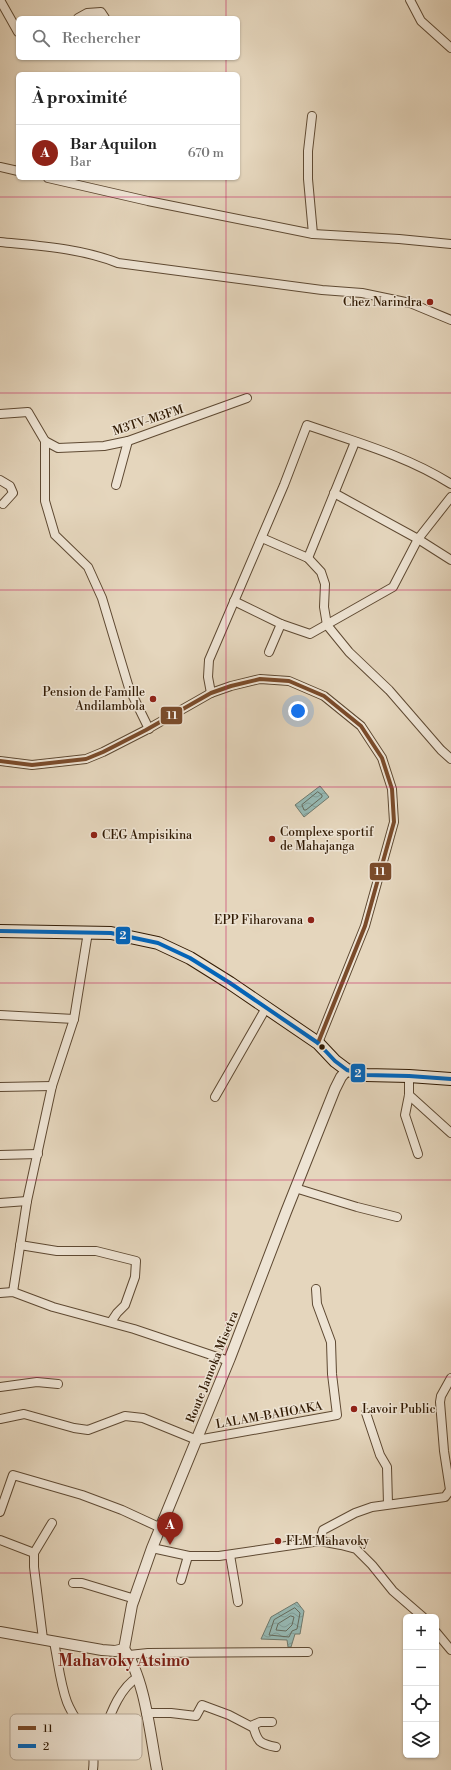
<!DOCTYPE html>
<html lang="fr">
<head>
<meta charset="utf-8">
<style>
  :root { --surface:#fff; --page:#f6f6f6; --text:#222; --muted:#767676; --line:#e0e0e0; --accent:#8f2418 }
  body { margin:0; font-family:"Libre Bodoni",serif; background:var(--page); color:var(--text) }
  .controls { position:absolute; right:12px; bottom:12px; display:grid; overflow:hidden; border-radius:6px; box-shadow:0 1px 3px #0004 }
  .controls button { width:36px; height:36px; display:grid; place-items:center; padding:0; border:0; border-bottom:1px solid var(--line); background:var(--surface); color:var(--text); font:20px sans-serif }
  .you { position:absolute; left:298px; top:711px; width:14px; height:14px; margin:-10px; border:3px solid #fff; border-radius:50%; background:#1a73e8; box-shadow:0 0 0 6px #1a73e833 }
  .badge { display:grid; place-items:center; width:26px; height:26px; border-radius:50%; background:var(--accent); color:#fff; font-size:13px; font-weight:700 }
  .pin { position:absolute; translate:-50% -33px; filter:drop-shadow(0 1px 2px #0008) }
  .pin::after { content:''; position:absolute; top:21px; width:14px; height:12px; background:inherit; clip-path:polygon(0 0,100% 0,50% 100%) }
  .list { margin:0; padding:0; list-style:none }
  h2 { display:flex; justify-content:space-between; align-items:center; height:52px; margin:0; padding:0 16px; font-size:17px }
  h2 small { font-size:13px; font-weight:400; color:var(--muted) }
  .list li { display:grid; grid-template-columns:26px 1fr auto; gap:12px; align-items:center; box-sizing:border-box; height:56px; padding:0 16px; border-top:1px solid var(--line) }
  .list b { display:block; font-size:15px; white-space:nowrap }
  .list p { margin:0; font-size:13px; white-space:nowrap; color:var(--muted) }
  .list em { font-size:13px; font-style:normal; color:var(--muted) }
  .icon { flex:none; width:22px; height:22px; fill:none; stroke:currentColor; stroke-width:2; stroke-linecap:round; stroke-linejoin:round }
  .map { position:relative; flex:none; width:451px; height:1770px; overflow:hidden }
  .search { position:absolute; background:var(--surface); box-shadow:0 1px 3px #0004; left:16px; top:16px; width:224px; height:44px; display:flex; align-items:center; gap:10px; box-sizing:border-box; padding:0 14px; border-radius:6px; color:var(--muted); font-size:15px }
  .panel { position:absolute; background:var(--surface); box-shadow:0 1px 3px #0004; left:16px; top:72px; width:224px; height:108px; border-radius:6px }
  .map>svg:first-child { display:block }
  .water { fill:url(#water-waves); stroke:#6e796d }
  .lines { fill:none; stroke-linecap:round; stroke-linejoin:round }
  .shore { stroke:#646a5c; stroke-width:1 }
  .minor-casing { stroke:#5e4932; stroke-width:10 }
  .tertiary-casing { stroke:#5e4932; stroke-width:12 }
  .secondary-casing { stroke:#311a03; stroke-width:14 }
  .minor { stroke:#eee4d4; stroke-width:8 }
  .tertiary { stroke:#eee4d4; stroke-width:10 }
  .secondary { stroke:#eee4d4; stroke-width:12 }
  .bus-1-casing { stroke:#eee4d4; stroke-width:7 }
  .bus-2-casing { stroke:#eee4d4; stroke-width:7 }
  .bus-1 { stroke:#7a4b2a; stroke-width:4 }
  .bus-2 { stroke:#0065bd; stroke-width:4 }
  .grid { fill:none; stroke:#c2185b; stroke-width:1; stroke-opacity:0.55 }
  .poi-dot { fill:#8f2418; stroke:#eee4d4; stroke-width:1.5 }
  .bus-dot { fill:#311a03; stroke:#eee4d4; stroke-width:1.5 }
  .labels { text-anchor:middle; stroke-width:3; stroke-linejoin:round; paint-order:stroke }
  .poi-label { font-size:12px; fill:#311a03; stroke:#eee4d4; text-anchor:start }
  .street-label { font-size:12px; fill:#311a03; stroke:#eee4d4 }
  .district-label { font-size:16px; font-weight:bold; fill:#7a1f14; stroke:#eee4d4 }
  .key { fill:#eee4d4; stroke:#b5a795; stroke-width:1 }
  .key-label { font-size:11px; fill:#311a03 }
  .line-badge { stroke:#eee4d4; stroke-width:1.5 }
  .badge-label { font-size:11px; text-anchor:middle; font-weight:bold; fill:#fff }
</style>
</head>
<body>
<div class="map">
<svg width="451" height="1770" viewBox="0 0 451 1770">
  <defs>
    <pattern id="water-waves" width="16" height="10" patternUnits="userSpaceOnUse"><rect width="16" height="10" fill="#96b9b4"/><path d="M0 5q4-4 8 0t8 0" fill="none" stroke="#829e99"/></pattern>
  </defs>
  <rect width="100%" height="100%" fill="#e5d6bd"/>
  <filter id="stains"><feTurbulence type="fractalNoise" baseFrequency=".005" numOctaves="4"/><feColorMatrix values="0 0 0 0 .2 0 0 0 0 .09 0 0 0 0 .02 0 0 0 .5 -.17"/></filter>
  <radialGradient id="worn" r=".72"><stop offset=".6" stop-color="#630" stop-opacity="0"/><stop offset="1" stop-color="#630" stop-opacity=".3"/></radialGradient>
  <!-- water -->
  <g class="water">
    <path d="M320,786L329,797L304,817L295,805Z"/>
    <path d="M297,1602L304,1611L300,1634H295L291,1647H288L287,1640L261,1639L271,1617Z"/>
  </g>
  <g class="lines">
    <!-- shore -->
    <g class="shore">
      <path d="M318,792L322,795V797L306,810H304L302,805Z"/>
      <path d="M295,1608L300,1613L297,1629L292,1631L289,1637L269,1635L274,1620Z"/>
      <path d="M291,1616L294,1617L292,1625L286,1631L276,1630L278,1624Z"/>
    </g>
    <!-- minor casing -->
    <g class="minor-casing">
      <g id="minor">
        <path d="M0,0L18,32"/>
        <path d="M410,0L421,21L451,48"/>
        <path d="M78,18L87,13L101,12L105,18"/>
        <path d="M312,116L308,151V179L313,234"/>
        <path d="M0,167L18,171"/>
        <path d="M48,178L148,201L313,234L399,239L451,244"/>
        <path d="M0,242C40,246 80,248 118,263L322,290L362,293L410,303L451,320"/>
        <path d="M0,414L28,412L45,441L58,448L104,446L128,441L247,398"/>
        <path d="M45,441V501L55,535L88,567L102,598L129,688L149,729"/>
        <path d="M0,480L10,486L13,493L3,504"/>
        <path d="M116,485L128,441"/>
        <path d="M334,493L418,539L451,560"/>
        <path d="M262,538L308,558L321,572L325,584L324,607L327,625L349,652L389,690L441,750L451,759"/>
        <path d="M308,558L355,442"/>
        <path d="M234,601L281,624L310,634L393,587L418,539L451,497"/>
        <path d="M269,652L281,624"/>
        <path d="M211,693L208,677L209,660L284,485L307,425C356,442 407,456 451,484"/>
        <path d="M0,761L32,765L86,759L103,752L146,730L211,693L231,686L260,679L289,681L324,696L361,726L382,758L392,789L394,822L365,926L318,1043"/>
        <path d="M0,1015L74,1019"/>
        <path d="M409,1076V1095L405,1115L418,1154"/>
        <path d="M0,1087L52,1086"/>
        <path d="M409,1095L451,1133"/>
        <path d="M215,1097L266,1008"/>
        <path d="M0,1155L38,1154"/>
        <path d="M295,1188L357,1207L397,1217"/>
        <path d="M0,1203L27,1201"/>
        <path d="M20,1245L57,1251H96L136,1261L135,1277L125,1305L117,1313L111,1322"/>
        <path d="M13,1292L27,1201L52,1086L74,1019L88,932"/>
        <path d="M0,1293L13,1292L53,1307L134,1329L229,1361"/>
        <path d="M0,1387L37,1382L58,1384"/>
        <path d="M366,1413L380,1455L387,1467L388,1504"/>
        <path d="M0,1419L24,1414L74,1428L88,1430L125,1416L143,1418L197,1440L337,1415L332,1374L331,1342L317,1304L316,1289"/>
        <path d="M0,1512L13,1475L82,1495L122,1510L161,1528"/>
        <path d="M0,1540L34,1553"/>
        <path d="M320,1541L323,1530L355,1513L372,1507L445,1497L450,1490L444,1451L440,1402L441,1396L451,1378"/>
        <path d="M152,1548L189,1556H219L320,1541L341,1545L356,1549L372,1565L393,1591L423,1617"/>
        <path d="M230,1555L238,1602"/>
        <path d="M181,1580L188,1556"/>
        <path d="M73,1583H82L135,1599"/>
        <path d="M436,1632L451,1650"/>
        <path d="M43,1639L34,1567V1553L52,1523"/>
        <path d="M54,1642C58,1661 60,1683 67,1702C78,1730 97,1736 93,1770"/>
        <path d="M129,1655L148,1653L308,1652"/>
        <path d="M146,1713H171L196,1716L202,1705L229,1715L254,1728"/>
        <path d="M272,1722H260L253,1725C257,1742 260,1744 276,1747"/>
        <path d="M94,1755C106,1731 114,1691 138,1677"/>
      </g>
    </g>
    <!-- tertiary casing -->
    <g class="tertiary-casing">
      <g id="tertiary">
        <path d="M0,1632L102,1650L115,1651L124,1649"/>
        <path d="M124,1649L132,1605L152,1548L230,1358L286,1212L335,1089L341,1077L347,1070"/>
        <path d="M124,1649C145,1678 150,1734 157,1770"/>
      </g>
    </g>
    <!-- secondary casing -->
    <g class="secondary-casing">
      <path id="secondary" d="M0,931L111,933L158,943L190,958L230,983L318,1043L335,1061L347,1070L366,1075L409,1076L451,1079"/>
    </g>
    <!-- minor -->
    <use href="#minor" class="minor"/>
    <!-- tertiary -->
    <use href="#tertiary" class="tertiary"/>
    <!-- secondary -->
    <use href="#secondary" class="secondary"/>
    <!-- bus-1 casing -->
    <g class="bus-1-casing">
      <path id="bus-1" d="M0,761L32,765L86,759L103,752L146,730L211,693L231,686L260,679L289,681L324,696L361,726L382,758L392,789L394,822L365,926L318,1043"/>
    </g>
    <!-- bus-2 casing -->
    <g class="bus-2-casing">
      <path id="bus-2" d="M0,931L111,933L158,943L190,958L230,983L318,1043L335,1061L347,1070L366,1075L409,1076L451,1079"/>
    </g>
    <!-- bus-1 -->
    <use href="#bus-1" class="bus-1"/>
    <!-- bus-2 -->
    <use href="#bus-2" class="bus-2"/>
  </g>
  <!-- grid -->
  <path class="grid" d="M226,0V18M226,58V74M226,178V1770M0,197H451M0,393H451M0,590H451M0,787H451M0,983H451M0,1180H451M0,1377H451M0,1573H451"/>
  <!-- markers -->
  <g class="poi-dot">
    <circle cx="430" cy="302" r="4"/>
    <circle cx="153" cy="699" r="4"/>
    <circle cx="94" cy="835" r="4"/>
    <circle cx="272" cy="839" r="4"/>
    <circle cx="311" cy="920" r="4"/>
    <circle cx="354" cy="1409" r="4"/>
    <circle cx="278" cy="1541" r="4"/>
  </g>
  <circle class="bus-dot" cx="322" cy="1047" r="3.5"/>
  <g class="labels">
    <!-- poi labels -->
    <g class="poi-label">
      <text x="422" y="306" text-anchor="end">Chez Narindra</text>
      <text x="145" y="696" text-anchor="end">Pension de Famille<tspan x="145" dy="14">Andilambola</tspan></text>
      <text x="280" y="836">Complexe sportif<tspan x="280" dy="14">de Mahajanga</tspan></text>
      <text x="102" y="839">CEG Ampisikina</text>
      <text x="303" y="924" text-anchor="end">EPP Fiharovana</text>
      <text x="362" y="1413">Lavoir Public</text>
      <text x="286" y="1545">FLM Mahavoky</text>
    </g>
    <!-- street labels -->
    <g class="street-label">
      <text transform="translate(148 420) rotate(-18)" y="4">M3TV-M3FM</text>
      <text transform="translate(212 1367) rotate(-68)" y="4">Route Jamoka Misetra</text>
      <text transform="translate(269 1415) rotate(-10)" y="4">LALAM-BAHOAKA</text>
    </g>
    <!-- district labels -->
    <g class="district-label">
      <text x="124" y="1666">Mahavoky Atsimo</text>
    </g>
  </g>
  <!-- legend -->
  <rect x="10" y="1714" width="132" height="46" rx="6" class="key"/>
  <rect x="18" y="1726" width="18" height="4" fill="#7a4b2a"/>
  <rect x="18" y="1744" width="18" height="4" fill="#0065bd"/>
  <g class="key-label">
    <text x="43" y="1732">11</text>
    <text x="43" y="1750">2</text>
  </g>
  <g class="line-badge">
    <rect x="160" y="706" width="23" height="19" rx="4" fill="#7a4b2a"/>
    <rect x="369" y="862" width="23" height="19" rx="4" fill="#7a4b2a"/>
    <rect x="115" y="926" width="16" height="19" rx="4" fill="#0065bd"/>
    <rect x="350" y="1063" width="16" height="20" rx="4" fill="#0065bd"/>
  </g>
  <g class="badge-label">
    <text x="172" y="719">11</text>
    <text x="380" y="875">11</text>
    <text x="123" y="939">2</text>
    <text x="358" y="1077">2</text>
  </g>
  <rect width="100%" height="100%" filter="url(#stains)"/>
  <rect width="100%" height="100%" fill="url(#worn)"/>
</svg>
<div class="controls">
<button>+</button>
<button>−</button>
<button><svg class="icon" aria-label="locate" viewBox="0 0 24 24"><circle cx="12" cy="12" r="6"/><path d="M12 2v4M12 18v4M2 12h4M18 12h4"/></svg></button>
<button><svg class="icon" aria-label="layers" viewBox="0 0 24 24"><path d="M12 4l9 5-9 5-9-5zM3 14l9 5 9-5"/></svg></button>
</div>
<div class="you"></div>
<div class="pin badge" style="left:170px;top:1545px">A</div>
<div class="search"><svg class="icon" aria-label="search" viewBox="0 0 24 24"><circle cx="10" cy="10" r="6"/><path d="M15 15l6 6"/></svg>Rechercher</div>
<section class="panel">
<h2>À proximité<small></small></h2>
<ul class="list">
<li><span class="badge">A</span><div><b>Bar Aquilon</b><p>Bar</p></div><em>670 m</em></li>
</ul>
</section>
</div>
</body>
</html>
